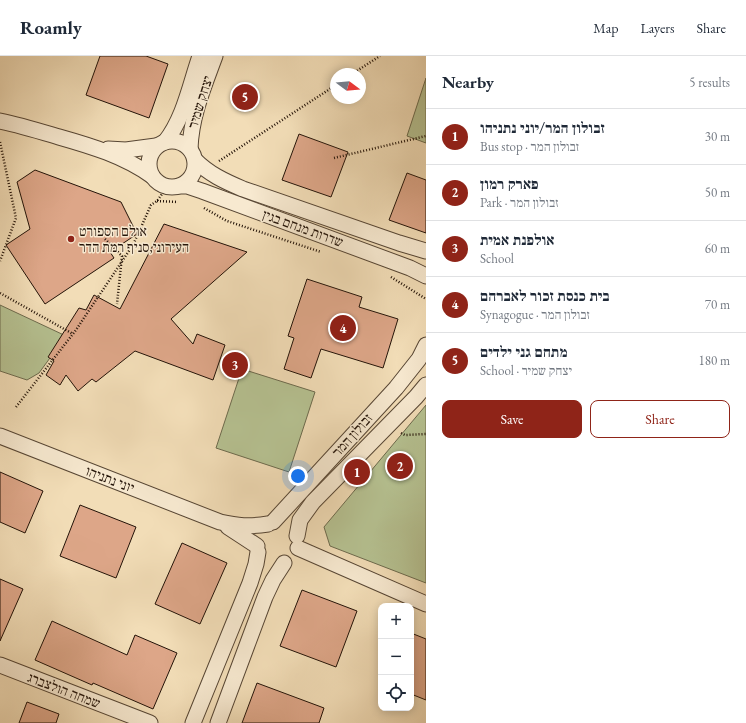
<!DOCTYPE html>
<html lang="en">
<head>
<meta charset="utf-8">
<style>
  :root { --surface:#fff; --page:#f2f2f3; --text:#1f2937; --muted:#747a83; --line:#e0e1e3; --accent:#8f2418 }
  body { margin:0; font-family:"EB Garamond","Frank Ruhl Libre",serif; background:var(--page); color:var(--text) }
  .controls { position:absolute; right:12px; bottom:12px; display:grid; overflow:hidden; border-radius:8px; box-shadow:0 2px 10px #0003 }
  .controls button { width:36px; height:36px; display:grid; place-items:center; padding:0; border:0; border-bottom:1px solid var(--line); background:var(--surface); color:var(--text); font:20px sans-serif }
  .compass { position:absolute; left:330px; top:12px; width:36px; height:36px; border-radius:50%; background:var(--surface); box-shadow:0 2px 10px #0003; rotate:106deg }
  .you { position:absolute; left:298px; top:420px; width:14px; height:14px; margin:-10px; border:3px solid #fff; border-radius:50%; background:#1a73e8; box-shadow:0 0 0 6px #1a73e833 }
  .badge { display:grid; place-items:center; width:26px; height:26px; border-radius:50%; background:var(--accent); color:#fff; font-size:13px; font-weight:700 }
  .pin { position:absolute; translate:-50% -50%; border:2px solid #fff; box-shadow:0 1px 4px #0006 }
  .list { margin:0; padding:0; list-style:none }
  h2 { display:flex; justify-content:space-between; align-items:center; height:52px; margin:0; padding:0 16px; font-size:17px }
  h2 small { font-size:13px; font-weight:400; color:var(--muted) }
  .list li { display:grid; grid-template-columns:26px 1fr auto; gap:12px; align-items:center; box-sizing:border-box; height:56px; padding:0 16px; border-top:1px solid var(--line) }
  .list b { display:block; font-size:15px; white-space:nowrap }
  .list p { margin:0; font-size:13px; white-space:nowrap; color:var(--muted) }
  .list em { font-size:13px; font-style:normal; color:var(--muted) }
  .actions { display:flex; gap:8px; padding:12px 16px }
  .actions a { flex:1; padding:9px 0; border:1px solid var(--accent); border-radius:8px; text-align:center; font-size:14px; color:var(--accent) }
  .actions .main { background:var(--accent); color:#fff }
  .icon { flex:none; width:22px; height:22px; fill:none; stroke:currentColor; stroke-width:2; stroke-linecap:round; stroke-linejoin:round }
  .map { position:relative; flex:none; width:426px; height:667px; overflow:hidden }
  header { display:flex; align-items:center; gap:24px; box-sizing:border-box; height:56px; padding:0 20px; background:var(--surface); border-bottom:1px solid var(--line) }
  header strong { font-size:19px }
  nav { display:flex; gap:22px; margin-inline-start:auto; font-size:14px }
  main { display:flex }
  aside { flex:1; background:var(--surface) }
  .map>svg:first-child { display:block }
  .green { fill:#b6c292; stroke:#6c6a4d }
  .building { fill:#dda688; stroke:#231308 }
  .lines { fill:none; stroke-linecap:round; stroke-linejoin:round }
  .minor-casing { stroke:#574634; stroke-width:17 }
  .path { stroke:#231308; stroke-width:2.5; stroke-dasharray:1 2; stroke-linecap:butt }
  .minor { stroke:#f7e9d0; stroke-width:15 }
  .path-bridge { stroke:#231308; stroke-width:2.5; stroke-dasharray:1 2; stroke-linecap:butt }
  .poi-dot { fill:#8f2418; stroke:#f7e9d0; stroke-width:1.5 }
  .labels { text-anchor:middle; stroke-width:3; stroke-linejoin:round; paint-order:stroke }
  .street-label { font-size:14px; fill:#231308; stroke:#f7e9d0 }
  .poi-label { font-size:14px; fill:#231308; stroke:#f7e9d0; text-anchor:start }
</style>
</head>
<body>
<header>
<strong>Roamly</strong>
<nav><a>Map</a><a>Layers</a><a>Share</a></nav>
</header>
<main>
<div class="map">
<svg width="426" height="667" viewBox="0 0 426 667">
  <rect width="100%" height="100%" fill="#f2ddb7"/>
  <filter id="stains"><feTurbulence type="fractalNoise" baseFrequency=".005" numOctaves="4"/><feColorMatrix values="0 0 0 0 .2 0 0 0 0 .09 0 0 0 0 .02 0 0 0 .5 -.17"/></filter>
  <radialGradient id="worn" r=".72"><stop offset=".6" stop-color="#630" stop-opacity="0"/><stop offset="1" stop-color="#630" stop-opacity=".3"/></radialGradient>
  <!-- green -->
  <g class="green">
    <path d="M426,22V87L407,80Z"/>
    <path d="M0,249L66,280L39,317L27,324L0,315Z"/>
    <path d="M242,313L315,336L289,416L216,392Z"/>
    <path d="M426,349V527L330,490L324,471Z"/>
  </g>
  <!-- building -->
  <g class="building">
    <path d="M100,0H146L168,8L149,62L86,39Z"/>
    <path d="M299,78L348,96L331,141L282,124Z"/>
    <path d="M35,114L121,146L137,178L110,196L114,202L45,248L6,189L30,173L17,126Z"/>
    <path d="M407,117L426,124V177L389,164Z"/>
    <path d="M164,168L247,196L171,263L193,288L197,278L225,289L213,324L135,295L96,326L92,323L78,335L66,319L60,329L46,319L54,305L48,301L79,252L86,254L94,239L120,253Z"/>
    <path d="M307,223L362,241L359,251L398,263L383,312L321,293L311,322L284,313L294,282L288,280Z"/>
    <path d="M0,416L43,435L25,477L0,466Z"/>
    <path d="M80,449L136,471L116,522L60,500Z"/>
    <path d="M182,487L227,507L200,568L155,548Z"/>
    <path d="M0,523L23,533L0,585Z"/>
    <path d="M302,534L357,555L336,611L280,590Z"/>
    <path d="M52,565L127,599L135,579L177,597L153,653L93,627L92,629L35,604Z"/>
    <path d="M411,577L426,583V644L411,638Z"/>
    <path d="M257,627L324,652L319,667H242Z"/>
    <path d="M27,646L59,658L56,667H19Z"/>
  </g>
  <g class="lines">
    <!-- minor casing -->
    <g class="minor-casing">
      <g id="minor">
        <path d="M0,65C20,69 39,75 59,81C91,90 124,100 152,120"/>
        <circle cx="172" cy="108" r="23"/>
        <path d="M165,86C184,62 190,29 200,0"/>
        <path d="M108,93L126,94L156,90"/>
        <path d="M190,93C191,60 204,30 215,0"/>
        <path d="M195,104C209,118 224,125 243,133L399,187L426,195"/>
        <path d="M179,130H187L202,135L410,212L426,220"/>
        <path d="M0,380L220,466C238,470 249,471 268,468"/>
        <path d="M273,466L396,332L419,303L426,289"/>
        <path d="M228,471L257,490"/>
        <path d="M297,480L300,464L313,446L416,341L426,329"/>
        <path d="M298,492L426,548"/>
        <path d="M0,609L150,667"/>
        <path d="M193,667L250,527L256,508L258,496"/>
        <path d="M218,667L265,541L273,524L284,507"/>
      </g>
    </g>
    <!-- path -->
    <g class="path">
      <path d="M352,18L380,0"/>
      <path d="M0,86L16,162L0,205"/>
      <path d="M334,102L426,80"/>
      <path d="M219,105L336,29"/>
      <path d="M157,145L178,146"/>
      <path d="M204,152L227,165L321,196"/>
      <path d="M391,221L426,243"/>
      <path d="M0,237L73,278"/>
      <path d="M16,351L76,274L96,244L133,189L151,149L157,145L165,134"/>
      <path d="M401,377L405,379L426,378"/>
    </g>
    <!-- minor -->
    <use href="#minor" class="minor"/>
    <!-- path-bridge -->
    <path class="path-bridge" d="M105,183L122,200L117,248"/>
  </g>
  <!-- markers -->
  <circle class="poi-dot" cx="71" cy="183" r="4"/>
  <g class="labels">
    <!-- street labels -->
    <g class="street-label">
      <text transform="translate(200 46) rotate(-73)" y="5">יצחק שמיר</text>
      <text transform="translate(303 172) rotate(20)" y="5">שדרות מנחם בגין</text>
      <text transform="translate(352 379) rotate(-48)" y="5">זבולון המר</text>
      <text transform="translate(110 423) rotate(21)" y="5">יוני נתניהו</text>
      <text transform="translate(64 634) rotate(21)" y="5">שמחה הולצברג</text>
    </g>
    <!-- poi labels -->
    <g class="poi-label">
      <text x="79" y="180">אולם הספורט<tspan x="79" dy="16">העירוני,סניף רמת הדר</tspan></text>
    </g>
  </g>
  <rect width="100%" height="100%" filter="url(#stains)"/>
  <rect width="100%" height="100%" fill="url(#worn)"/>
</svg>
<div class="controls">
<button>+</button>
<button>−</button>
<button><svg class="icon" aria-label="locate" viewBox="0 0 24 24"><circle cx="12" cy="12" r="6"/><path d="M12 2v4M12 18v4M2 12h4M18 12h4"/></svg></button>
</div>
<svg class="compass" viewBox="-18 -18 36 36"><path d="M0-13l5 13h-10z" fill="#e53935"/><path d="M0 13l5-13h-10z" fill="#747a83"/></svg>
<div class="you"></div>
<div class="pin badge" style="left:357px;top:416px">1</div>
<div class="pin badge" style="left:400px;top:410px">2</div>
<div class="pin badge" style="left:235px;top:309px">3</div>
<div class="pin badge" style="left:343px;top:272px">4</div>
<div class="pin badge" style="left:245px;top:41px">5</div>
</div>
<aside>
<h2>Nearby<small>5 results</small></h2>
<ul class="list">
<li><span class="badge">1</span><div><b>זבולון המר/יוני נתניהו</b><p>Bus stop · זבולון המר</p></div><em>30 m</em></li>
<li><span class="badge">2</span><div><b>פארק רמון</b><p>Park · זבולון המר</p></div><em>50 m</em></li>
<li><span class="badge">3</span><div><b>אולפנת אמית</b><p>School</p></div><em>60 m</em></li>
<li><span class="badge">4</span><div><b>בית כנסת זכור לאברהם</b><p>Synagogue · זבולון המר</p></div><em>70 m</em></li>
<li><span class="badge">5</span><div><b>מתחם גני ילדים</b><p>School · יצחק שמיר</p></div><em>180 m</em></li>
</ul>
<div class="actions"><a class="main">Save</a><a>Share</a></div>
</aside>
</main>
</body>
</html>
